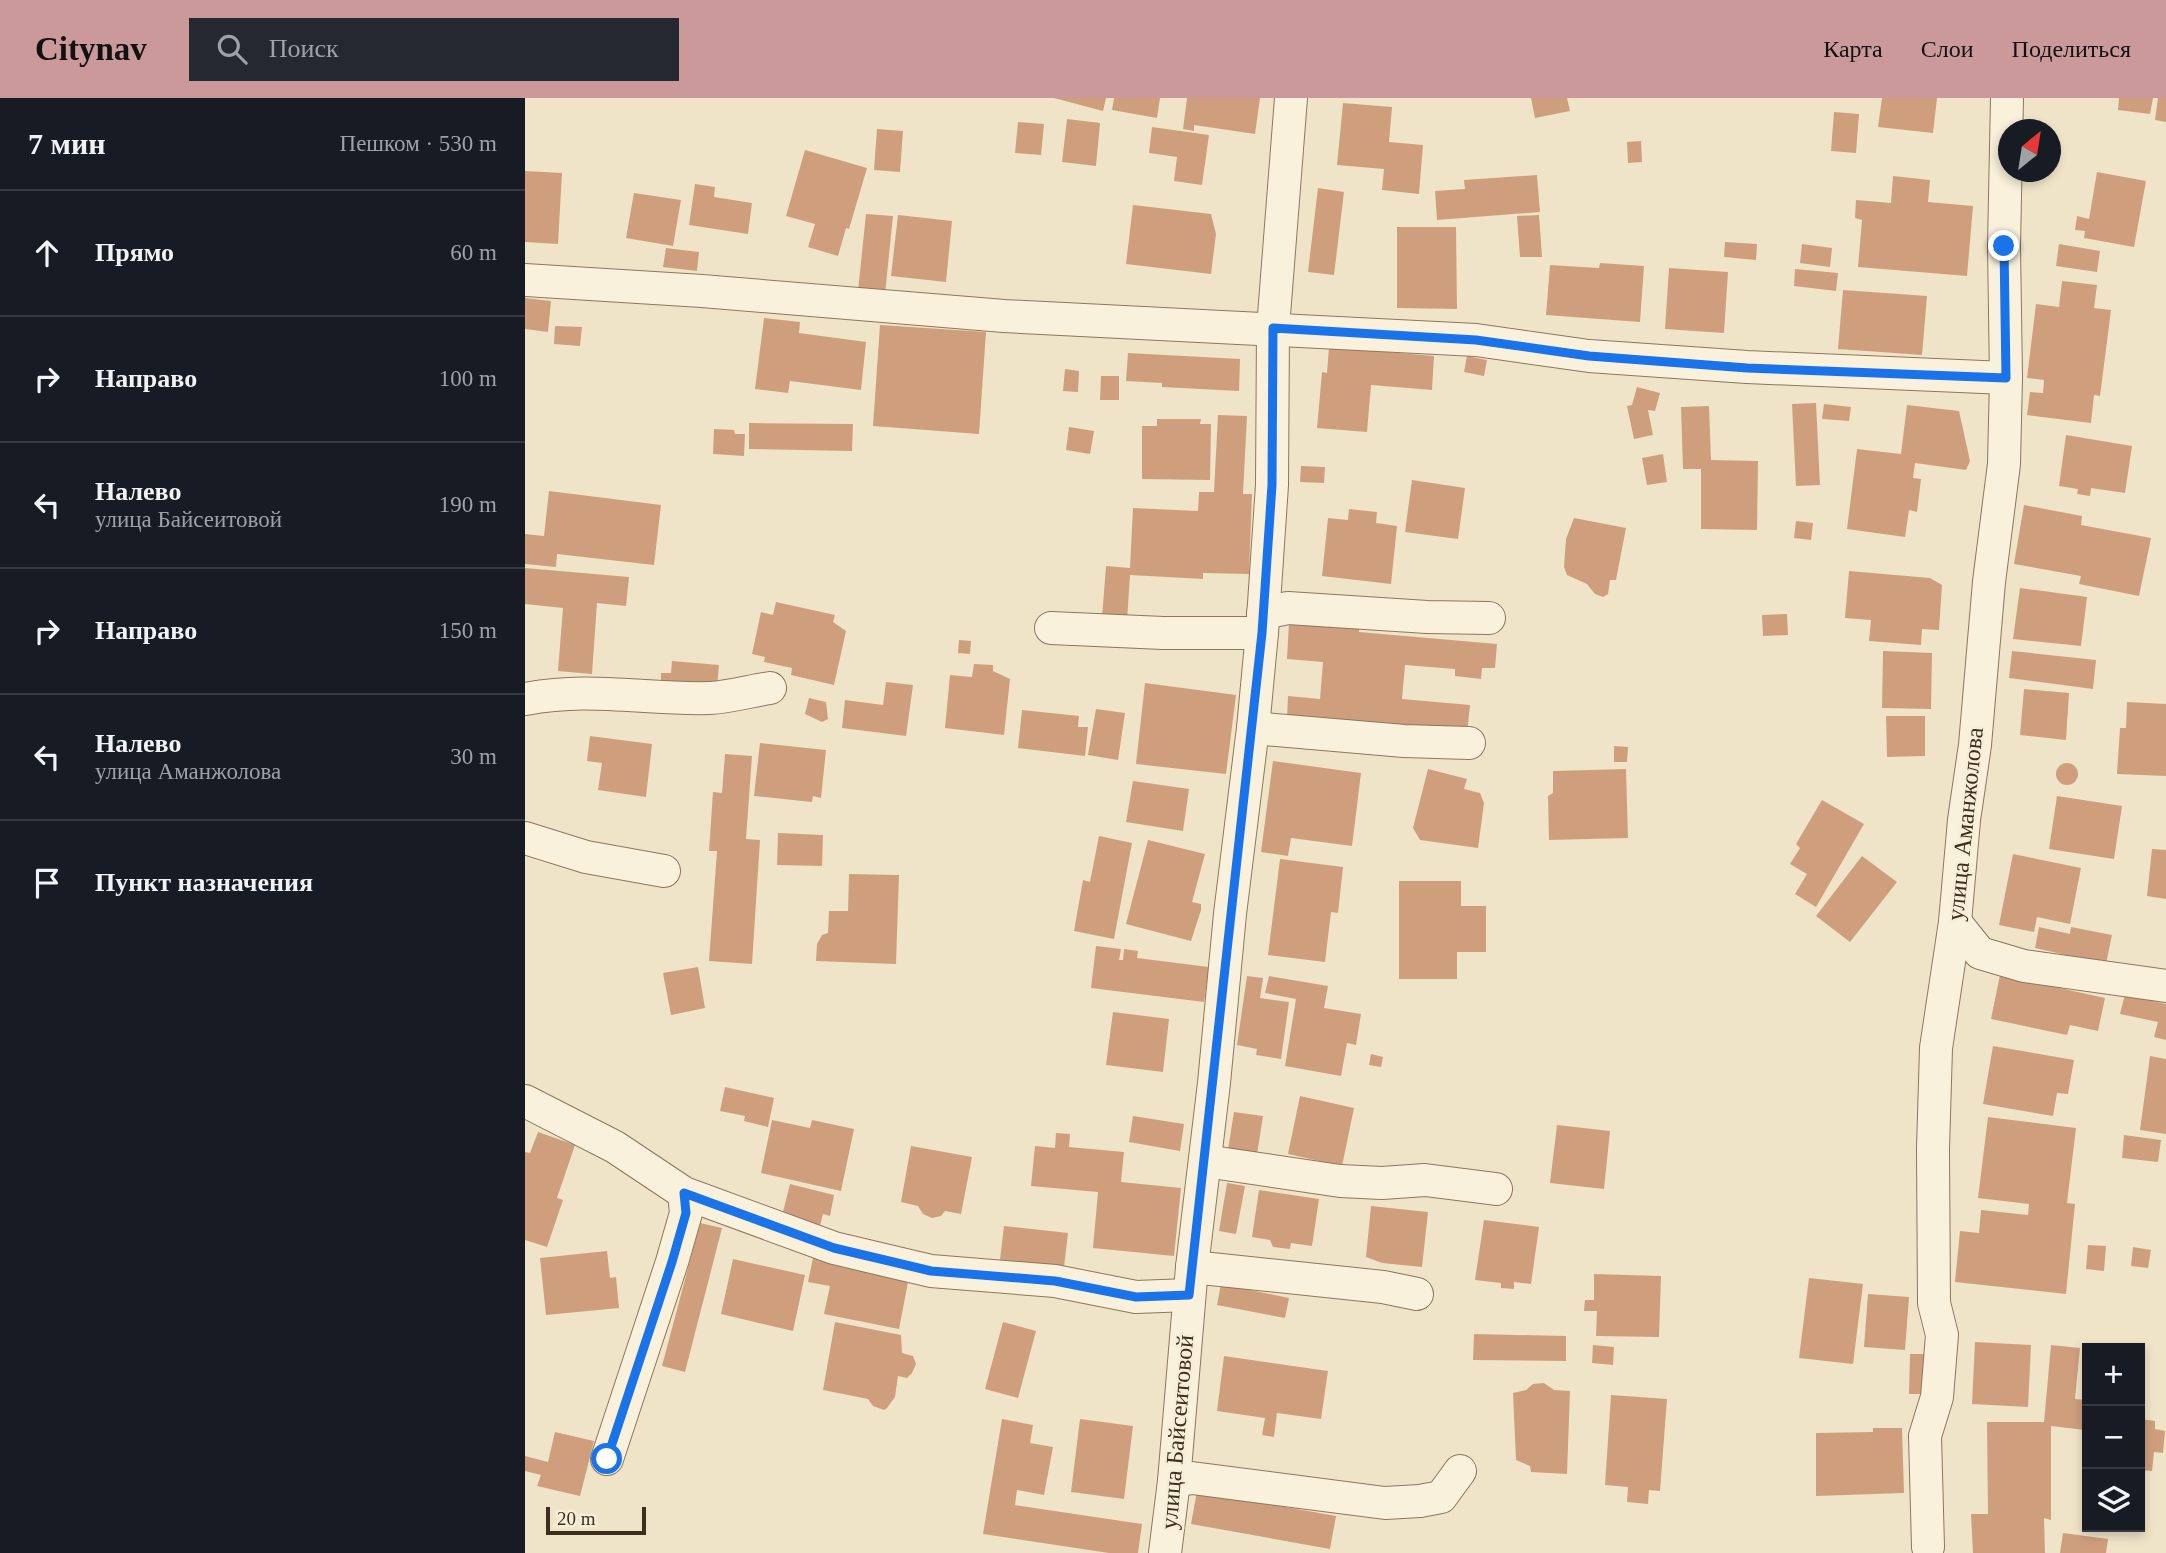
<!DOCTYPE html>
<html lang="ru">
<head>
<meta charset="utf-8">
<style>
  :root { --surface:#171b24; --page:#242831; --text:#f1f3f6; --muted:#9ea1a6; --line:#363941; --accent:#cc999b }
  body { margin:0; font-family:Georgia,serif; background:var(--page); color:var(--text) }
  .controls { position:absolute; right:21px; bottom:21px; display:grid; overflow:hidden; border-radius:0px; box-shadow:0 4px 10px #0003 }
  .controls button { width:63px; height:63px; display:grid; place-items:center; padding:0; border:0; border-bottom:2px solid var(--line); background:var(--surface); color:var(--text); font:35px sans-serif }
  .compass { position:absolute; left:1473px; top:21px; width:63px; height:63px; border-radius:50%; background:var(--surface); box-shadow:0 4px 10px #0003; rotate:30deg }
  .scale { position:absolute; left:21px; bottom:18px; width:100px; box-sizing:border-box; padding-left:7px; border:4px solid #3d2e20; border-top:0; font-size:19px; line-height:24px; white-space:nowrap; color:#3d2e20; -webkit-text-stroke:5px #f7eed8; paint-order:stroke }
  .stop { position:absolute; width:21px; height:21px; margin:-16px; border:5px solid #1a73e8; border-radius:50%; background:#fff }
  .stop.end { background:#1a73e8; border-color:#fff; box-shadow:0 2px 7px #0008 }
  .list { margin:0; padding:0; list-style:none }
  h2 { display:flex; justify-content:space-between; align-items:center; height:91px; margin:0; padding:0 28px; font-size:30px }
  h2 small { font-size:23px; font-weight:400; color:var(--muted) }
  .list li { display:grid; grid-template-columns:46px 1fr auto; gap:21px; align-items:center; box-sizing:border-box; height:126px; padding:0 28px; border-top:2px solid var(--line) }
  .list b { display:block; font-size:26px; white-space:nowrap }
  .list p { margin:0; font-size:23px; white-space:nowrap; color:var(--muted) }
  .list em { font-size:23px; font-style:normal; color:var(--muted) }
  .icon { flex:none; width:38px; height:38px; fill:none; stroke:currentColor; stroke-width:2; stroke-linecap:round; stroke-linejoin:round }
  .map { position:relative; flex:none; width:1641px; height:1455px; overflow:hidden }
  header { display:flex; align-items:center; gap:42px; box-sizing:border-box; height:98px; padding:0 35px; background:var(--accent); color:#111 }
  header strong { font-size:33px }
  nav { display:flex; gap:38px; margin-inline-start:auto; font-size:24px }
  .search { width:490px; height:63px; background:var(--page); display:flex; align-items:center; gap:18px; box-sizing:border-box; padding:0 24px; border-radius:0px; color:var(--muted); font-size:26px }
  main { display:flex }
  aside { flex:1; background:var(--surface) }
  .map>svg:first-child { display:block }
  .building { fill:#cf9f7d }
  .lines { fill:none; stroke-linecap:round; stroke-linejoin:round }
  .minor-casing { stroke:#8d765c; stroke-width:34 }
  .minor { stroke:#faf1dc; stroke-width:32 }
  .route { stroke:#1a73e8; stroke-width:9 }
  .labels { text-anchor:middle; stroke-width:5; stroke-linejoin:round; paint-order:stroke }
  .street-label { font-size:24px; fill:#3d2e20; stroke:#f7eed8 }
</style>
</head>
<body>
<header>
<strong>Citynav</strong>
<div class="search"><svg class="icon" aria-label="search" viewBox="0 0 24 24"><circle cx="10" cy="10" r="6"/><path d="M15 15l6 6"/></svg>Поиск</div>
<nav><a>Карта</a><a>Слои</a><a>Поделиться</a></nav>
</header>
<main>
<aside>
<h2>7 мин<small>Пешком · 530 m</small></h2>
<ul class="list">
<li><svg class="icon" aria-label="ahead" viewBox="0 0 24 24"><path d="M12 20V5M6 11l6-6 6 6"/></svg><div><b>Прямо</b></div><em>60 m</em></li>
<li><svg class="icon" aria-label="right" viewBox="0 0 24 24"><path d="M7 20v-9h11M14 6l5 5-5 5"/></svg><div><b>Направо</b></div><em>100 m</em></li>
<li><svg class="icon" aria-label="left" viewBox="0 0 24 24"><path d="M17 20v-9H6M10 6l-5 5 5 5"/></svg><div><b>Налево</b><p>улица Байсеитовой</p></div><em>190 m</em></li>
<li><svg class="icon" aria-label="right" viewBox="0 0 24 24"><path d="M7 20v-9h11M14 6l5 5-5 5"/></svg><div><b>Направо</b></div><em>150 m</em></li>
<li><svg class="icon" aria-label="left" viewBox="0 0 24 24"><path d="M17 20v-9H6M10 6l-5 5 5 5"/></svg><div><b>Налево</b><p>улица Аманжолова</p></div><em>30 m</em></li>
<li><svg class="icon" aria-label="arrive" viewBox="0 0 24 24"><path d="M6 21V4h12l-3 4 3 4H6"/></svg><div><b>Пункт назначения</b></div></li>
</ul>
</aside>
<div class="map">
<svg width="1641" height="1455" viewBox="0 0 1641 1455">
  <rect width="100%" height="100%" fill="#f0e4c8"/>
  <!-- building -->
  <g class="building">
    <path d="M529,0H581L578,13Z"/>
    <path d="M589,0H635L632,20L587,12Z"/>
    <path d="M662,0H735L730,36L669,27V33L658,31Z"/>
    <path d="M1006,0H1042L1045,13L1010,20Z"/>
    <path d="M1357,0H1412L1408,35L1353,29Z"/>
    <path d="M1594,0H1628L1625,16L1593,12Z"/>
    <path d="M1633,0H1641V24L1630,22Z"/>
    <path d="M818,5L867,9L864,44L898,47L894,96L857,92L859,71L812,67Z"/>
    <path d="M1309,14L1334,16L1331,55L1306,53Z"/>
    <path d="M542,21L575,25L571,68L537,64Z"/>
    <path d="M493,24L519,26L516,57L490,55Z"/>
    <path d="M627,29L684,37L677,87L649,83L652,59L624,55Z"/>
    <path d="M352,31L378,33L375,74L349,72Z"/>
    <path d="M1116,43L1117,64L1103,65L1102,44Z"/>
    <path d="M280,52L342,70L324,131L321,130L313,158L283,149L290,126L261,118Z"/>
    <path d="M0,73L37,75L33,146L0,144Z"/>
    <path d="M1572,74L1621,83L1609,149L1559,140L1560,133L1550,132L1552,118L1564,121Z"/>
    <path d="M1012,77L1015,114L912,122L910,93L940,91L939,82Z"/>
    <path d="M1368,78L1405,82L1403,104L1448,108L1442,178L1333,169L1337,122L1330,120L1331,102L1366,105Z"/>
    <path d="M170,86L190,89L189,99L227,105L223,136L164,127Z"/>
    <path d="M793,90L819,94L809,177L783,174Z"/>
    <path d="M109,95L156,102L148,148L101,140Z"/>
    <path d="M608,107L686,116L691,136L686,176L601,166Z"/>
    <path d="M341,116L368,118L360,196L333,193Z"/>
    <path d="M373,117L427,123L421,184L366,178Z"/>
    <path d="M1014,117L1017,159H995L992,118Z"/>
    <path d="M872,129H931L932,211L872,210Z"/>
    <path d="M1200,144L1232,146L1231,162L1199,159Z"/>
    <path d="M1277,146L1307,150L1305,169L1275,165Z"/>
    <path d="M1534,146L1575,153L1572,174L1531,168Z"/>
    <path d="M141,150L174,154L172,173L138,169Z"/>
    <path d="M1075,165L1119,168L1115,224L1021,217L1025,167L1074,170Z"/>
    <path d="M1144,170L1203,174L1199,235L1140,231Z"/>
    <path d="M1270,171L1313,175L1311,193L1269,188Z"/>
    <path d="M1537,183L1572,187L1569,210L1586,212L1575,298L1569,297L1566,325L1502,317L1505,294L1518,295L1519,282L1502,280L1511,206L1534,209Z"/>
    <path d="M1318,192L1402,198L1397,257L1313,251Z"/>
    <path d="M0,200L26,203L23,234L0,231Z"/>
    <path d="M239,220L275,224L274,235L341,244L336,292L265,283L263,295L230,291Z"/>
    <path d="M355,227L461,234L454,336L348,328Z"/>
    <path d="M30,228L57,229L55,248L29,246Z"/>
    <path d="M804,249L909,258L907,292L846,287L842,334L792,330L797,274L802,275Z"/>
    <path d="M603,255L715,261L714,293L637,289V285L601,283Z"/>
    <path d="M942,258L962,262L959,278L939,274Z"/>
    <path d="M540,271L554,273L553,294L538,293Z"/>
    <path d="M576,278H594V302H575Z"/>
    <path d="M1112,289L1135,295L1130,313L1123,312L1128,337L1109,341L1102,308L1107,307Z"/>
    <path d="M1291,305L1295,387L1271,388L1267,306Z"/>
    <path d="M1299,306L1326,309L1324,323L1297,321Z"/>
    <path d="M1382,307L1434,313L1445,363L1441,372L1390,365L1388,380L1396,381L1392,414L1384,412L1380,439L1322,431L1332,351L1376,356Z"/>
    <path d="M1184,308L1186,362L1233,363L1232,432L1176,431V371H1158L1156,309Z"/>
    <path d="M693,317L722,318L718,396H727L724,476L678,475V481L605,477L602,523L577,520L581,468L605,470L608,410L673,413L674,394H689Z"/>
    <path d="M632,321H676L675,326H686L685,382L617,381V328H632Z"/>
    <path d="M224,325L328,326L327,353L224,351Z"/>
    <path d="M544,329L569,333L565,356L541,352Z"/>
    <path d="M189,331L209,332L210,336H220L219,358L188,356Z"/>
    <path d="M1541,337L1607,348L1600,395L1566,390L1565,398L1552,396L1553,391L1534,388Z"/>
    <path d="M1138,356L1142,384L1122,387L1117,360Z"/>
    <path d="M776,368L800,369L799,385L775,384Z"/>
    <path d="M887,382L940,390L933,441L880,434Z"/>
    <path d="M24,393L136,407L129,467L32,456L31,469L0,466V436L19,438Z"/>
    <path d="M1499,407L1557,418L1556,427L1626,440L1614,498L1554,486L1556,478L1489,466Z"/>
    <path d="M824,411L852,414L851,425L872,428L866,486L797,478L803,420L823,422Z"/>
    <path d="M1049,420L1101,430L1091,482H1085L1083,496L1078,499L1070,496L1062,486L1042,477L1039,469L1041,441Z"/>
    <path d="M1271,423L1288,425L1286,442L1269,440Z"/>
    <path d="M0,470L104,479L101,508L72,505L67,576L33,573L38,510L0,506Z"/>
    <path d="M1324,473L1405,480L1417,487L1414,532L1397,531L1396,547L1344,543L1346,522L1320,520Z"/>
    <path d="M1495,490L1562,499L1556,548L1488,541Z"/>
    <path d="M251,504L310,517L308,524L321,533L309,587L266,577L267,570L239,564L240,559L227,556L236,514L248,517Z"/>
    <path d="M1262,516L1263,537L1238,538L1237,517Z"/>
    <path d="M764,524L834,530V534L972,546L970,570H957L956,581L930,578V571L880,567L877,601L945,607L942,636L762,621L763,598L795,601L798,564L762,561Z"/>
    <path d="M434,542L446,543L445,556L433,555Z"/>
    <path d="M1358,553L1407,555L1406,611L1357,610Z"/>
    <path d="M1487,553L1571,562L1568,591L1484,580Z"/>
    <path d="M147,563L194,567L192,589L136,584V575H146Z"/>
    <path d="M449,566L468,567V573L485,581L479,637L420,630L425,577L447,579Z"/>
    <path d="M361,584L388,587L381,638L317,630L320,602L358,607Z"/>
    <path d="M620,585L711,597L701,676L611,666Z"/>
    <path d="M1499,591L1544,595L1541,642L1495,637Z"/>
    <path d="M284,600L301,604L303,621L297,624L280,616Z"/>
    <path d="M1602,604L1641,606V678L1592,676L1595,630H1601Z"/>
    <path d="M571,611L600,615L593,662L563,657Z"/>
    <path d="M497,612L554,618L553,629H563L560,658L493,650Z"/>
    <path d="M1361,618H1400V658L1362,659Z"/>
    <path d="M65,638L127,646L121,699L73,692L77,665L62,663Z"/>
    <path d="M235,645L301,652L296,700L288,698L287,704L229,698Z"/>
    <path d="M1089,648L1103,649L1102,664H1089Z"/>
    <path d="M200,656L227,658L221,741L235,742L227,866L184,863L192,753H184L188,694L197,695Z"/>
    <path d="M748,663L836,675L827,748L766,740L763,758L736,754Z"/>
    <circle cx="1542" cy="676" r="11"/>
    <path d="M903,671L942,681L939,691L955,695L959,705L953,750L895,742L888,730Z"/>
    <path d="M1101,671L1103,740L1024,742L1023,698L1028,695V673Z"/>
    <path d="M608,683L664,691L658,733L601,724Z"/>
    <path d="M1532,698L1597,708L1589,761L1524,751Z"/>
    <path d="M1297,702L1339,726L1291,809L1270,796L1282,776L1265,766L1275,750L1271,746Z"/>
    <path d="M253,735L298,737L297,768L252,767Z"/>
    <path d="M574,738L607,745L589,841L549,833L558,782L565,784Z"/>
    <path d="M623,742L680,756L667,804L676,806V812L666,843L601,826Z"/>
    <path d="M1627,751L1641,752V801L1622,798Z"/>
    <path d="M1488,756L1556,770L1545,826L1512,819L1509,834L1474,827Z"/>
    <path d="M1337,758L1372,784L1325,844L1291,818Z"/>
    <path d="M755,761L818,769L813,815L806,814L800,864L743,857Z"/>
    <path d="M324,776L374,777L371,866L291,863L292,846L297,837L303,835L304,813H323Z"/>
    <path d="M874,783H936V808H961V854H932V881H874Z"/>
    <path d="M1514,829L1545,836L1546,829L1587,837L1581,866L1510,850Z"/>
    <path d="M571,848L596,851L594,862H598L599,851L613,853L612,860L684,869L679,904L566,890Z"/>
    <path d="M173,869L180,910L146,917L138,875Z"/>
    <path d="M1475,877L1580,900L1573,933L1545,927L1542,937L1466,921Z"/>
    <path d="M722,878L738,880L735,900L764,904L756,961L731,957L732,951L712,947Z"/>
    <path d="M744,878L803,888L799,910L836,916L831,947L822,945L816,978L760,968L771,901L740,895Z"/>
    <path d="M1600,896L1641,906V942L1629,939L1633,924L1595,916Z"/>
    <path d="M588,914L644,921L638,974L581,967Z"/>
    <path d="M1468,948L1549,962L1543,996L1532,995L1528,1018L1458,1006Z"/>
    <path d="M846,956L858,959L856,969L844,967Z"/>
    <path d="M1625,958L1641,961V1036L1615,1032Z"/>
    <path d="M200,989L249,1000L243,1029L219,1023L220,1018L195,1013Z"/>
    <path d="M775,998L829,1010L817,1068L763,1056Z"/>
    <path d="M709,1014L738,1018L731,1063L702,1058Z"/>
    <path d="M608,1018L659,1026L655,1053L604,1044Z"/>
    <path d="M1463,1019L1551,1030L1542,1105L1550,1106L1541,1196L1430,1184L1435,1133L1454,1135L1456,1112L1503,1117L1504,1106L1453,1100Z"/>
    <path d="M247,1022L285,1030L287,1022L329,1031L316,1093L236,1075Z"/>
    <path d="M1032,1027L1085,1033L1079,1091L1025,1085Z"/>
    <path d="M13,1034L50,1047L32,1100L38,1102L22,1149L0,1142V1054L5,1055Z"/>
    <path d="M531,1035L545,1036L544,1049L599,1054L596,1084L656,1090L649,1158L568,1150L573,1094L506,1088L510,1048L530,1050Z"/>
    <path d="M1599,1037L1636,1042L1633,1064L1597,1060Z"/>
    <path d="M386,1048L447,1059L436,1116L420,1113L416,1118L407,1120L398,1116L393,1108L376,1104Z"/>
    <path d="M702,1085L720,1088L711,1136L694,1133Z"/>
    <path d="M265,1086L309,1097L305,1118L298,1116L294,1131L256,1122Z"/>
    <path d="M734,1092L794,1101L787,1148L766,1145L765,1151L748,1149L745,1142L727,1139Z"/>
    <path d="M846,1108L903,1114L897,1169L857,1165L841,1159Z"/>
    <path d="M959,1122L1014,1129L1006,1186L989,1184V1191L976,1190V1185L950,1182Z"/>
    <path d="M175,1125L197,1130L160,1274L137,1268Z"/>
    <path d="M479,1128L543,1135L539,1169L475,1162Z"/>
    <path d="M1563,1147L1581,1148L1579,1173L1561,1171Z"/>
    <path d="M1608,1149L1626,1152L1623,1170L1606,1168Z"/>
    <path d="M82,1153L85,1180L91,1179L94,1210L21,1217L15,1160Z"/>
    <path d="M288,1160L384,1179L374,1231L299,1216L305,1188L283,1184Z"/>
    <path d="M208,1161L280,1177L268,1233L196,1216Z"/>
    <path d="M1069,1176L1136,1178L1134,1239L1071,1238L1072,1213H1059L1060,1202H1069Z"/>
    <path d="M1284,1180L1338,1186L1328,1266L1274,1260Z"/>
    <path d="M696,1186L764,1200L760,1220L692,1207Z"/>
    <path d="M1343,1196L1384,1199L1380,1252L1339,1249Z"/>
    <path d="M310,1224L376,1237L377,1255L388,1258L391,1266L387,1275L382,1280L373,1278L370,1299L362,1310L359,1312L348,1308L343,1301L298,1292Z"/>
    <path d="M478,1224L511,1233L493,1300L460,1291Z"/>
    <path d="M949,1236L1041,1238V1263L948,1262Z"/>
    <path d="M1450,1244L1506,1247L1503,1309L1447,1306Z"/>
    <path d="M1068,1247L1089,1249L1088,1267L1067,1265Z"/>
    <path d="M1526,1247L1555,1250L1550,1301L1562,1302V1307L1560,1332L1526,1328V1422L1519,1420L1520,1455H1448L1446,1416H1463L1462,1324H1519Z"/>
    <path d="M1385,1256H1403L1402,1296H1384Z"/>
    <path d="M699,1258L803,1273L796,1321L752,1315L749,1339L737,1337L740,1320L692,1313Z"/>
    <path d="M1019,1285L1029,1292L1045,1293L1042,1376L1006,1374L1005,1368L991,1362L988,1295L1001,1292L1008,1286Z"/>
    <path d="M1086,1297L1142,1301L1135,1393L1124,1392L1123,1406L1102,1404L1103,1389L1080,1387Z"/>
    <path d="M477,1321L508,1327L505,1345L528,1349L519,1397L492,1392L490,1407L617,1426L613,1455H584L458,1436Z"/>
    <path d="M555,1321L608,1328L599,1401L546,1394Z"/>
    <path d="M1615,1321L1630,1323V1331L1640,1333L1638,1355L1629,1354L1627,1373L1615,1372Z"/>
    <path d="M1348,1330H1377L1379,1395L1291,1398V1335L1348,1334Z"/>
    <path d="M30,1334L69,1343L55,1398L12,1388L16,1377L0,1373V1358L23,1364Z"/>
    <path d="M672,1393L811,1418L805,1451L666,1426Z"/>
    <path d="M1538,1435L1583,1441L1581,1455H1535Z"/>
  </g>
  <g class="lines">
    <!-- minor casing -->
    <g class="minor-casing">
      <g id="minor">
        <path d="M0,182L177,193L479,218L951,242L1064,258L1222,269L1481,280"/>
        <path d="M738,515L763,510L902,519L964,520"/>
        <path d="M526,530L638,535H737"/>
        <path d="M0,601C65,588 121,602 185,600C205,599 225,593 245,590"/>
        <path d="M728,630L879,643L944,645"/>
        <path d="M0,740L61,759L139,773"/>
        <path d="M1430,824L1455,855L1499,868L1641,888"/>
        <path d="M0,1003L90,1049L159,1095L309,1150L406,1173L530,1183L611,1199L664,1197"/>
        <path d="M680,1063L815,1083L857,1085L900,1082L971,1091"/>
        <path d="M667,1169L858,1189L892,1196"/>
        <path d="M82,1361L147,1164L161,1115L159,1095"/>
        <path d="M649,1383L667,1380L860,1405L895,1403L916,1399L935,1373"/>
        <path d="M1403,1449L1400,1338L1412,1299L1417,1237L1409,1205L1408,1051L1411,950L1430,824L1439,722L1450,647L1464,484L1479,366L1481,280L1479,148L1482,0"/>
        <path d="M640,1455L649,1383L667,1169L689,985L705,816L728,630L737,535L747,387L748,230L766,0"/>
      </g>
    </g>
    <!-- minor -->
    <use href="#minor" class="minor"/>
  </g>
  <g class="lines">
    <!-- route -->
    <path class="route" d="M82,1361L147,1164L161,1115L159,1095L309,1150L406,1173L530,1183L611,1199L664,1197L737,535L747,387L748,230L951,242L1064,258L1222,270L1481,280L1479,148"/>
  </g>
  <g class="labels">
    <!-- street labels -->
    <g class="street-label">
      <text transform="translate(1440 726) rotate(-84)" y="8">улица Аманжолова</text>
      <text transform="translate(652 1334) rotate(-85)" y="8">улица Байсеитовой</text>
    </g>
  </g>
</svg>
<div class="controls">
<button>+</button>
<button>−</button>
<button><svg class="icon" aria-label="layers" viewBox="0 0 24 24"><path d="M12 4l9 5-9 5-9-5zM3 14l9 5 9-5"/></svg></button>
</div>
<svg class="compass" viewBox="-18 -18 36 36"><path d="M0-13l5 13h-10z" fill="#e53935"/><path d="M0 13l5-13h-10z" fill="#9ea1a6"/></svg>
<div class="scale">20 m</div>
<div class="stop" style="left:82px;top:1361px"></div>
<div class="stop end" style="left:1479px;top:148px"></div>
</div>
</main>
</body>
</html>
